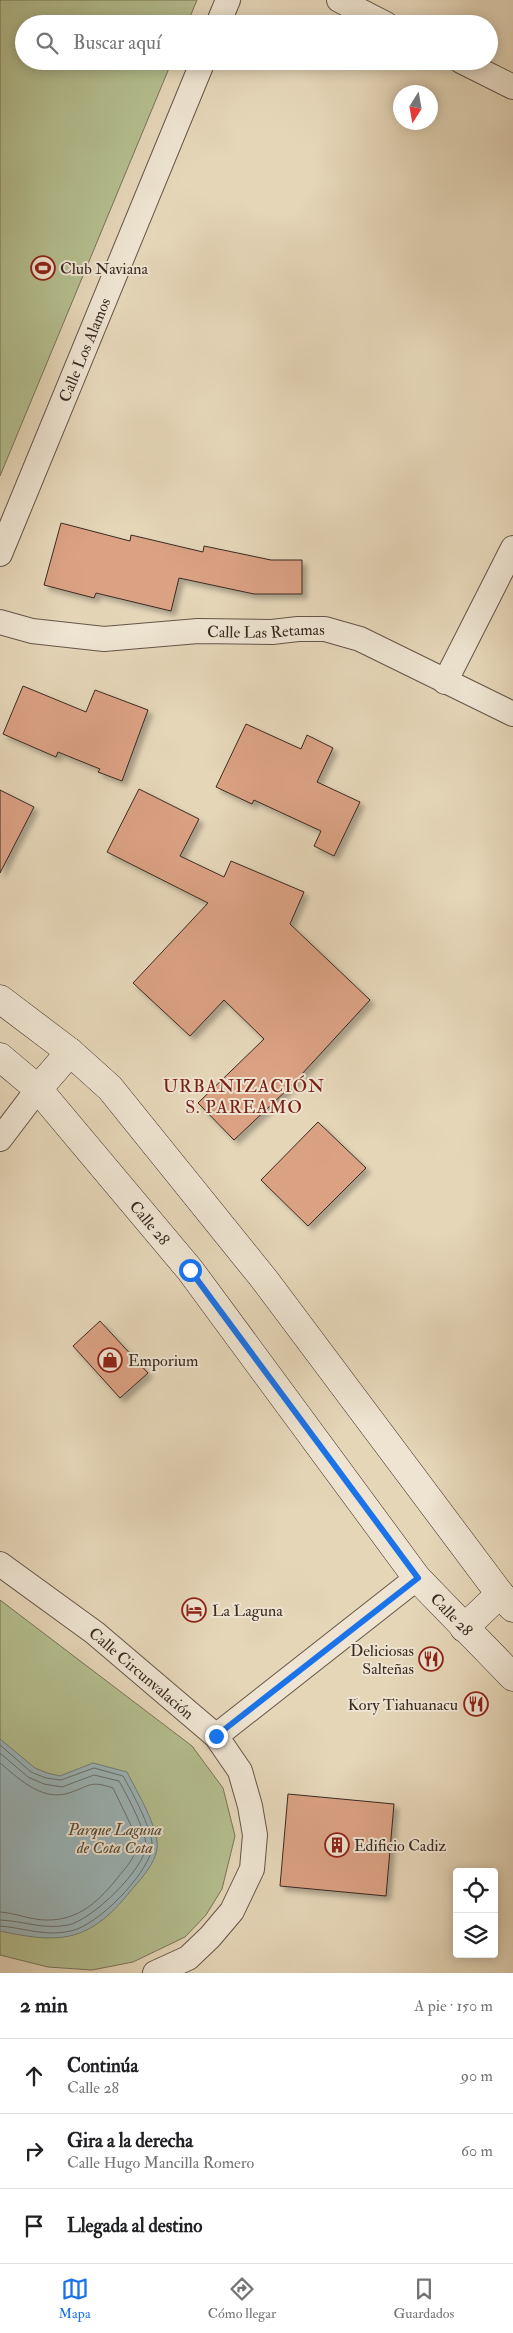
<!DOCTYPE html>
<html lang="es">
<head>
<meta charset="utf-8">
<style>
  :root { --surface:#fff; --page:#f2f2f2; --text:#202124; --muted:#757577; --line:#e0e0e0; --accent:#1a73e8 }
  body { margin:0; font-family:"IM FELL Double Pica",serif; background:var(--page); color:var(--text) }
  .controls { position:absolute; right:15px; bottom:15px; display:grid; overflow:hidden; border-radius:5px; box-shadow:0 2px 12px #0003 }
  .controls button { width:45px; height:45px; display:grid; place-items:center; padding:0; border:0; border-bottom:1px solid var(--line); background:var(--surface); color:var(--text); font:25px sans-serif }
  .compass { position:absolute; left:393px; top:85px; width:45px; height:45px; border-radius:50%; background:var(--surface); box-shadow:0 2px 12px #0003; rotate:191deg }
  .stop { position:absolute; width:15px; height:15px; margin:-11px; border:4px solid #1a73e8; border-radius:50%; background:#fff }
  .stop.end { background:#1a73e8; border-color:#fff; box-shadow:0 1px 5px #0008 }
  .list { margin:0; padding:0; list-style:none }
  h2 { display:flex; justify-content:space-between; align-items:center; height:65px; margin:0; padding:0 20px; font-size:21px }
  h2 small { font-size:16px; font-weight:400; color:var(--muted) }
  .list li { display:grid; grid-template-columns:32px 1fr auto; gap:15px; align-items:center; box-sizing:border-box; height:75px; padding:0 20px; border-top:1px solid var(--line) }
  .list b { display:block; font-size:19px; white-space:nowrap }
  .list p { margin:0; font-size:16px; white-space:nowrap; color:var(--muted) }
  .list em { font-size:16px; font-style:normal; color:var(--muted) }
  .icon { flex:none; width:28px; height:28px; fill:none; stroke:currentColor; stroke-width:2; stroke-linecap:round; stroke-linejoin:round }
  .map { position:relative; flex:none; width:513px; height:1973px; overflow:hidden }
  .search { position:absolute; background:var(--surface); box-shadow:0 2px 12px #0003; left:15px; right:15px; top:15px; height:55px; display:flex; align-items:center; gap:12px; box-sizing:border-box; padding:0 18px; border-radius:28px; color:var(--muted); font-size:19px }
  .sheet { height:290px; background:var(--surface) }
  nav { display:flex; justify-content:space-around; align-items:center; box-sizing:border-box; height:70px; border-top:1px solid var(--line); background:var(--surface); font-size:14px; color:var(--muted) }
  nav a { display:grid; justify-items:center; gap:2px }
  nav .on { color:var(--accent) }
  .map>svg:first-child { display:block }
  .green { fill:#b4be8f; stroke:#777458 }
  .water { fill:#9bb6ba; stroke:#747e7d }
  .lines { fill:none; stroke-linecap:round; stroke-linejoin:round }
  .shore { stroke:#6a706e; stroke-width:1 }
  .building { fill:#daa183; stroke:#3a2a22; filter:url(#shadow) }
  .street-casing { stroke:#655548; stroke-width:26 }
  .secondary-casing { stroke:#3a2a22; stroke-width:29 }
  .street { stroke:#eee4d1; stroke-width:24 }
  .secondary { stroke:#eee4d1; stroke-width:28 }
  .route { stroke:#1a73e8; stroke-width:6 }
  .labels { text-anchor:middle; stroke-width:4; stroke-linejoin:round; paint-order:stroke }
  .poi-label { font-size:16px; fill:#3a2a22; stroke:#eee4d1; text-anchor:start }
  .street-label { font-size:16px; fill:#3a2a22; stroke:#eee4d1 }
  .park-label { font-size:16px; font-style:italic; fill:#524838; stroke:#eee4d1 }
  .neighbourhood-label { font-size:18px; letter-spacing:1px; fill:#7a1f14; stroke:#eee4d1 }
</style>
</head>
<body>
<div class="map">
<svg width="513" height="1973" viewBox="0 0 513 1973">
  <defs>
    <filter id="shadow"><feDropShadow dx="4.5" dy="4.5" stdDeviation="2.5" flood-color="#0004"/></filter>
  </defs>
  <rect width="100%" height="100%" fill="#e5d6b8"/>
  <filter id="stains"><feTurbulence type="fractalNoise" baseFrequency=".004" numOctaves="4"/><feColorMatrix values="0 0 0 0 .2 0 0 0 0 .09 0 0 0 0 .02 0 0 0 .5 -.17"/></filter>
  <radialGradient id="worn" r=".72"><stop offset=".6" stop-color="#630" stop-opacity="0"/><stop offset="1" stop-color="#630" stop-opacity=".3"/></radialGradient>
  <!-- green -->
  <g class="green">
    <path d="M0,0H197L187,24H24V61H172L0,476Z"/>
    <path d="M0,1600L192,1746L223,1788L235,1836L222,1889L206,1915L185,1937L133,1962L92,1970L48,1967L0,1955Z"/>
  </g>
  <!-- water -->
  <path class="water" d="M0,1739L35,1768L47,1773L60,1776L93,1763L127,1772C136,1790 160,1830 157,1849C155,1863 142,1878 133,1888C91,1941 64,1945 0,1931Z"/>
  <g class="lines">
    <!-- shore -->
    <g class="shore">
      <path d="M0,1745L31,1772L46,1778L61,1780L94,1768L123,1776C131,1790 155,1834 152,1849C146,1876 98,1925 71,1931C46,1937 25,1928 0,1926"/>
      <path d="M0,1753L28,1777L44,1784L62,1787L94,1775L119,1781C127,1795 145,1829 146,1845C146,1868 91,1921 68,1925C43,1930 25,1921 0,1920"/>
      <path d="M0,1763C17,1777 40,1800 65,1794C89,1788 87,1779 113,1788L137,1838C139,1853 128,1865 119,1876C100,1900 79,1921 46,1920C31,1920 15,1913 0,1912"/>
    </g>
  </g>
  <!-- building -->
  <g class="building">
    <path d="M61,523L130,541L131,535L203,552L204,546L271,560H302V594H254L179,578L171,611L96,593L94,598L44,585Z"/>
    <path d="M23,686L86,712L95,690L148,710L122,781L98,772L100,769L58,752L56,757L3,734Z"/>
    <path d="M246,724L301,749L307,735L333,748L317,782L360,802L334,856L314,846L321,831L254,800L252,804L216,787Z"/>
    <path d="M139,789L199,819L180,856L224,877L231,861L304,892L290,924L370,1000L290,1087L234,1140L198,1103L264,1039L224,1000L190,1036L133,983L208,903L107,852Z"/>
    <path d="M0,790L34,807L0,873Z"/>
    <path d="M318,1122L366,1168L308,1226L261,1180Z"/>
    <path d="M100,1321L148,1373L120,1398L73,1346Z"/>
    <path d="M288,1794L394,1804L386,1896L280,1886Z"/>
  </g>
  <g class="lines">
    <!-- street casing -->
    <g class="street-casing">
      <g id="street">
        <path d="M339,0L386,24"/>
        <path d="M218,24L228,0"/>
        <path d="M461,61L513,87"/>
        <path id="s1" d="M0,554L203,61"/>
        <path id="s2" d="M0,622L32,631L104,639L198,631L272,632L298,629H325L360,639L513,714"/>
        <path d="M445,682L513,548"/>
        <path d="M0,1139L38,1089"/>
        <path id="s3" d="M0,1564L95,1633L216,1736L240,1771L250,1806L255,1835L252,1869L232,1911L210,1937L188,1958L155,1973"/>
        <path d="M216,1736L417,1578"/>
      </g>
    </g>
    <!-- secondary casing -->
    <g class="secondary-casing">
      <g id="secondary">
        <path d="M0,999L70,1052L110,1088L264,1279L500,1594L513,1608"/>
        <path id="s4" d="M0,1057L38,1089L190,1270L417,1578L513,1677"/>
        <path d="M38,1089L70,1052"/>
        <path d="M464,1628L500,1594"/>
      </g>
    </g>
    <!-- street -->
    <use href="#street" class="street"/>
    <!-- secondary -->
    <use href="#secondary" class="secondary"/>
  </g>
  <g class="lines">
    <!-- route -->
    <path class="route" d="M190,1270L418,1578L216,1736"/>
  </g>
  <!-- icons -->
  <defs>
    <g id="stadium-ring" transform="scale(1.25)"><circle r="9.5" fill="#eee4d1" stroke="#8f2418" stroke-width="1.5"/><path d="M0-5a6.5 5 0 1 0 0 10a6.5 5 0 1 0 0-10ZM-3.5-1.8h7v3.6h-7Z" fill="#8f2418"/></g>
    <g id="shop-ring" transform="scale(1.25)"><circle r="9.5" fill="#eee4d1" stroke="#8f2418" stroke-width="1.5"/><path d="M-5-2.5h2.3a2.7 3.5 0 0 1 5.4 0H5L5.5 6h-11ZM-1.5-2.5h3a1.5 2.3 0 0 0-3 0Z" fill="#8f2418"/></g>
    <g id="hotel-ring" transform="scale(1.25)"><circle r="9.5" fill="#eee4d1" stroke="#8f2418" stroke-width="1.5"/><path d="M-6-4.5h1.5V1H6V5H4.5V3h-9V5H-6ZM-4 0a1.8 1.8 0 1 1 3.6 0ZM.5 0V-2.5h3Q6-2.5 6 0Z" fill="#8f2418"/></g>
    <g id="restaurant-ring" transform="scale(1.25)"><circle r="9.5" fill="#eee4d1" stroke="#8f2418" stroke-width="1.5"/><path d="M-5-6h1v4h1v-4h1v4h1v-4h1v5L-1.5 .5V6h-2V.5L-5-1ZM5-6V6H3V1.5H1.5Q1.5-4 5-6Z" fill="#8f2418"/></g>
    <g id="building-ring" transform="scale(1.25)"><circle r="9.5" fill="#eee4d1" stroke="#8f2418" stroke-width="1.5"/><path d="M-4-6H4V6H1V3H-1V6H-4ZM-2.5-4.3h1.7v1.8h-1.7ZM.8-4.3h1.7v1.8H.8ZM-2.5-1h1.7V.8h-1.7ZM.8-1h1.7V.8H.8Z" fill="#8f2418"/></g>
  </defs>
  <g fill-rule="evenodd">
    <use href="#stadium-ring" x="43" y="268"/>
    <use href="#shop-ring" x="110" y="1360"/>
    <use href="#hotel-ring" x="194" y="1610"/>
    <use href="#restaurant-ring" x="431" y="1659"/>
    <use href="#restaurant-ring" x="476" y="1704"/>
    <use href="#building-ring" x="337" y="1845"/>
  </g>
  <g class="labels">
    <!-- poi labels -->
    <g class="poi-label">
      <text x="60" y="274">Club Naviana</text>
      <text x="128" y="1366">Emporium</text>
      <text x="212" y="1616">La Laguna</text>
      <text x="414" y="1656" text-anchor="end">Deliciosas<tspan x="414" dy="18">Salteñas</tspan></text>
      <text x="458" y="1710" text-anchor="end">Kory Tiahuanacu</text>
      <text x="354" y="1851">Edificio Cadiz</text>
    </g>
    <!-- street labels -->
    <g class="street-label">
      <text dy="6" stroke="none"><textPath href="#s1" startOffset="221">Calle Los Alamos</textPath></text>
      <text dy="6" stroke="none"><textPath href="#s2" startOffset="268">Calle Las Retamas</textPath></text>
      <text dy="6" stroke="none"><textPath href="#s4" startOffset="224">Calle 28</textPath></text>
      <text dy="6" stroke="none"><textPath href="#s4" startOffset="719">Calle 28</textPath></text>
      <text dy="6" stroke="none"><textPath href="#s3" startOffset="179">Calle Circunvalación</textPath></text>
    </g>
    <!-- park labels -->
    <g class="park-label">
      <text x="115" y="1835">Parque Laguna<tspan x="115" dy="18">de Cota Cota</tspan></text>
    </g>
    <!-- neighbourhood labels -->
    <g class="neighbourhood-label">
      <text x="244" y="1092">URBANIZACIÓN<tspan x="244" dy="21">S. PAREAMO</tspan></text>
    </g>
  </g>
  <rect width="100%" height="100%" filter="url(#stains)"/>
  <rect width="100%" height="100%" fill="url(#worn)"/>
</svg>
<div class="controls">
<button><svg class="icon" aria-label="locate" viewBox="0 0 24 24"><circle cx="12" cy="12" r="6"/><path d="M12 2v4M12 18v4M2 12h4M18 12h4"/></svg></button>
<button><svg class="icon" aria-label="layers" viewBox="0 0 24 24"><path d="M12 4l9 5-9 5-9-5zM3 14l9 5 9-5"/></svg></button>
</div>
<svg class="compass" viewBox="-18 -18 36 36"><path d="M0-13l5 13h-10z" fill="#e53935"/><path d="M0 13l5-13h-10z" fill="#757577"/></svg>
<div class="stop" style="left:190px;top:1270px"></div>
<div class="stop end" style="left:216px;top:1736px"></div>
<div class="search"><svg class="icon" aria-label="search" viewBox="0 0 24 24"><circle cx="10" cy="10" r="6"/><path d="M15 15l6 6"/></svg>Buscar aquí</div>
</div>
<section class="sheet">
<h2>2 min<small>A pie · 150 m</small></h2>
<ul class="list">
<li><svg class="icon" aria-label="ahead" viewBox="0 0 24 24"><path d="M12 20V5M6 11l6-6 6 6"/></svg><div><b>Continúa</b><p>Calle 28</p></div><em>90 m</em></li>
<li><svg class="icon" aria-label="right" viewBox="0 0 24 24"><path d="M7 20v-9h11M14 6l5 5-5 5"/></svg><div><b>Gira a la derecha</b><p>Calle Hugo Mancilla Romero</p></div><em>60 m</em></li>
<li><svg class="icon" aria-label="arrive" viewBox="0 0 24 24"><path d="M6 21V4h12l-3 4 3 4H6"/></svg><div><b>Llegada al destino</b></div></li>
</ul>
</section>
<nav>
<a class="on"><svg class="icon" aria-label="map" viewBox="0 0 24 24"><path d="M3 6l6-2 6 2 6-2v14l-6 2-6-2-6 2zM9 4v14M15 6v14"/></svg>Mapa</a>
<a><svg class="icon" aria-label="directions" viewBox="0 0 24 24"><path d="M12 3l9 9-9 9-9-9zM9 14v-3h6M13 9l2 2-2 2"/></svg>Cómo llegar</a>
<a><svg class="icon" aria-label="saved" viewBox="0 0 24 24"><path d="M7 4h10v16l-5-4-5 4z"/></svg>Guardados</a>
</nav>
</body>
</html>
